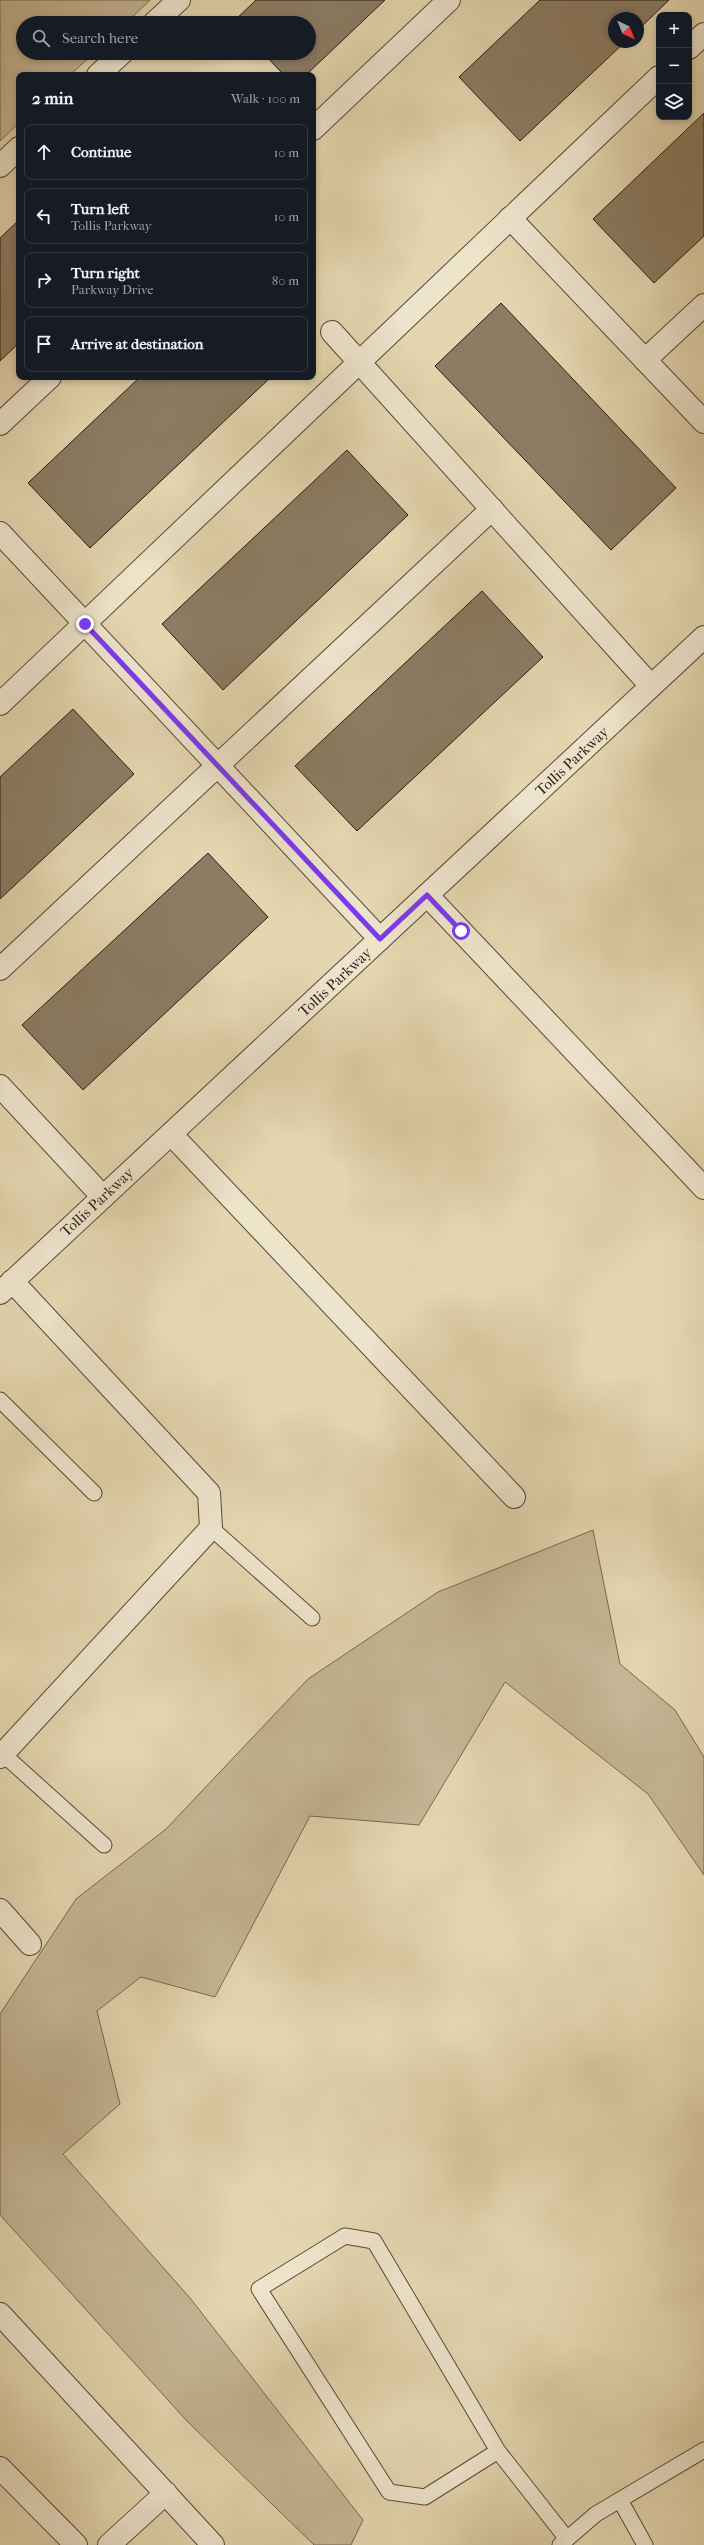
<!DOCTYPE html>
<html lang="en">
<head>
<meta charset="utf-8">
<style>
  :root { --surface:#171b24; --page:#242831; --text:#f1f3f6; --muted:#9ea1a6; --line:#363941 }
  body { margin:0; font-family:"IM FELL French Canon",serif; background:var(--page); color:var(--text) }
  .controls { position:absolute; right:12px; top:12px; display:grid; overflow:hidden; border-radius:8px; box-shadow:0 2px 6px #0003 }
  .controls button { width:36px; height:36px; display:grid; place-items:center; padding:0; border:0; border-bottom:1px solid var(--line); background:var(--surface); color:var(--text); font:20px sans-serif }
  .compass { position:absolute; left:608px; top:12px; width:36px; height:36px; border-radius:50%; background:var(--surface); box-shadow:0 2px 6px #0003; rotate:137deg }
  .stop { position:absolute; width:12px; height:12px; margin:-9px; border:3px solid #7c3aed; border-radius:50%; background:#fff }
  .stop.end { background:#7c3aed; border-color:#fff; box-shadow:0 1px 4px #0008 }
  .list { margin:0; padding:0; list-style:none }
  h2 { display:flex; justify-content:space-between; align-items:center; height:52px; margin:0; padding:0 16px; font-size:17px }
  h2 small { font-size:13px; font-weight:400; color:var(--muted) }
  .list li { display:grid; grid-template-columns:26px 1fr auto; gap:12px; align-items:center; box-sizing:border-box; height:56px; margin:0 8px 8px; padding:0 8px; border:1px solid var(--line); border-radius:8px }
  .list b { display:block; font-size:15px; white-space:nowrap }
  .list p { margin:0; font-size:13px; white-space:nowrap; color:var(--muted) }
  .list em { font-size:13px; font-style:normal; color:var(--muted) }
  .icon { flex:none; width:22px; height:22px; fill:none; stroke:currentColor; stroke-width:2; stroke-linecap:round; stroke-linejoin:round }
  .map { position:relative; flex:none; width:704px; height:2545px; overflow:hidden }
  .search { position:absolute; background:var(--surface); box-shadow:0 2px 6px #0003; left:16px; top:16px; width:300px; height:44px; display:flex; align-items:center; gap:10px; box-sizing:border-box; padding:0 14px; border-radius:22px; color:var(--muted); font-size:15px }
  .panel { position:absolute; background:var(--surface); box-shadow:0 2px 6px #0003; left:16px; top:72px; width:300px; height:308px; border-radius:8px }
  .map>svg:first-child { display:block }
  .green { fill:#c5b695; stroke:#786852 }
  .building { fill:#8b7c63; stroke:#2b1b0f }
  .lines { fill:none; stroke-linecap:round; stroke-linejoin:round }
  .service-casing { stroke:#594a37; stroke-width:17 }
  .minor-casing { stroke:#594a37; stroke-width:24 }
  .service { stroke:#ede4cc; stroke-width:15 }
  .minor { stroke:#ede4cc; stroke-width:22 }
  .route { stroke:#7c3aed; stroke-width:5 }
  .labels { text-anchor:middle; stroke-width:4; stroke-linejoin:round; paint-order:stroke }
  .street-label { font-size:15px; fill:#2b1b0f; stroke:#ede4cc }
</style>
</head>
<body>
<div class="map">
<svg width="704" height="2545" viewBox="0 0 704 2545">
  <rect width="100%" height="100%" fill="#e4d6b0"/>
  <filter id="stains"><feTurbulence type="fractalNoise" baseFrequency=".005" numOctaves="4"/><feColorMatrix values="0 0 0 0 .2 0 0 0 0 .09 0 0 0 0 .02 0 0 0 .5 -.17"/></filter>
  <radialGradient id="worn" r=".72"><stop offset=".6" stop-color="#630" stop-opacity="0"/><stop offset="1" stop-color="#630" stop-opacity=".3"/></radialGradient>
  <!-- green -->
  <g class="green">
    <path d="M0,0H150L126,23H23V53H94L70,75H19V123L0,141Z"/>
    <path d="M593,1530L620,1664L675,1710L704,1757V1875L648,1794L505,1682L419,1825L310,1816L215,1997L141,1977L97,2011L120,2104L63,2154L190,2298L363,2520L351,2545H314L187,2421L0,2215V2014L76,1899L166,1829L308,1679L438,1592Z"/>
  </g>
  <!-- building -->
  <g class="building">
    <path d="M256,0H385L306,75H284L263,53H309V23H235L233,22Z"/>
    <path d="M540,0H669L638,30V18H614V42H625L520,141L459,77Z"/>
    <path d="M704,113V236L654,283L593,219Z"/>
    <path d="M19,220V343L0,361V238Z"/>
    <path d="M501,303L676,488L611,550L435,366Z"/>
    <path d="M140,377H271L90,548L28,483Z"/>
    <path d="M347,450L408,515L223,690L162,624Z"/>
    <path d="M482,591L543,657L357,831L295,766Z"/>
    <path d="M73,709L134,774L0,899V777Z"/>
    <path d="M208,853L268,917L83,1090L22,1025Z"/>
  </g>
  <g class="lines">
    <!-- service casing -->
    <g class="service-casing">
      <g id="service">
        <path d="M0,1400L94,1493"/>
        <path d="M211,1528L312,1618"/>
        <path d="M3,1754L104,1845"/>
        <path d="M498,2451L425,2497L389,2492L259,2289L345,2236L374,2241L498,2451L567,2539"/>
        <path d="M620,2500L645,2545"/>
        <path d="M560,2545L596,2514L704,2450"/>
      </g>
    </g>
    <!-- minor casing -->
    <g class="minor-casing">
      <g id="minor">
        <path d="M154,23L179,0"/>
        <path d="M689,48L704,34"/>
        <path d="M98,75L122,53"/>
        <path d="M313,129L449,0"/>
        <path d="M0,166L19,148"/>
        <path d="M510,218L704,422"/>
        <path d="M332,332L651,686"/>
        <path d="M645,360L704,305"/>
        <path d="M0,424L50,377"/>
        <path d="M0,533L380,939"/>
        <path d="M0,704L659,77"/>
        <path d="M427,895L704,1188"/>
        <path d="M0,969L492,509"/>
        <path d="M0,1086L103,1197"/>
        <path d="M171,1134L514,1497"/>
        <path d="M0,1293L704,637"/>
        <path d="M0,1757L211,1528L209,1493L12,1281"/>
        <path d="M0,1910L30,1944"/>
        <path d="M0,2314L213,2545"/>
        <path d="M0,2468L76,2545"/>
        <path d="M109,2545L166,2493"/>
      </g>
    </g>
    <!-- service -->
    <use href="#service" class="service"/>
    <!-- minor -->
    <use href="#minor" class="minor"/>
  </g>
  <g class="lines">
    <!-- route -->
    <path class="route" d="M85,624L380,939L427,895L461,931"/>
  </g>
  <g class="labels">
    <!-- street labels -->
    <g class="street-label">
      <text transform="translate(572 761) rotate(-43)" y="5">Tollis Parkway</text>
      <text transform="translate(335 982) rotate(-43)" y="5">Tollis Parkway</text>
      <text transform="translate(97 1202) rotate(-43)" y="5">Tollis Parkway</text>
    </g>
  </g>
  <rect width="100%" height="100%" filter="url(#stains)"/>
  <rect width="100%" height="100%" fill="url(#worn)"/>
</svg>
<div class="controls">
<button>+</button>
<button>−</button>
<button><svg class="icon" aria-label="layers" viewBox="0 0 24 24"><path d="M12 4l9 5-9 5-9-5zM3 14l9 5 9-5"/></svg></button>
</div>
<svg class="compass" viewBox="-18 -18 36 36"><path d="M0-13l5 13h-10z" fill="#e53935"/><path d="M0 13l5-13h-10z" fill="#9ea1a6"/></svg>
<div class="stop" style="left:461px;top:931px"></div>
<div class="stop end" style="left:85px;top:624px"></div>
<div class="search"><svg class="icon" aria-label="search" viewBox="0 0 24 24"><circle cx="10" cy="10" r="6"/><path d="M15 15l6 6"/></svg>Search here</div>
<section class="panel">
<h2>2 min<small>Walk · 100 m</small></h2>
<ul class="list">
<li><svg class="icon" aria-label="ahead" viewBox="0 0 24 24"><path d="M12 20V5M6 11l6-6 6 6"/></svg><div><b>Continue</b></div><em>10 m</em></li>
<li><svg class="icon" aria-label="left" viewBox="0 0 24 24"><path d="M17 20v-9H6M10 6l-5 5 5 5"/></svg><div><b>Turn left</b><p>Tollis Parkway</p></div><em>10 m</em></li>
<li><svg class="icon" aria-label="right" viewBox="0 0 24 24"><path d="M7 20v-9h11M14 6l5 5-5 5"/></svg><div><b>Turn right</b><p>Parkway Drive</p></div><em>80 m</em></li>
<li><svg class="icon" aria-label="arrive" viewBox="0 0 24 24"><path d="M6 21V4h12l-3 4 3 4H6"/></svg><div><b>Arrive at destination</b></div></li>
</ul>
</section>
</div>
</body>
</html>
